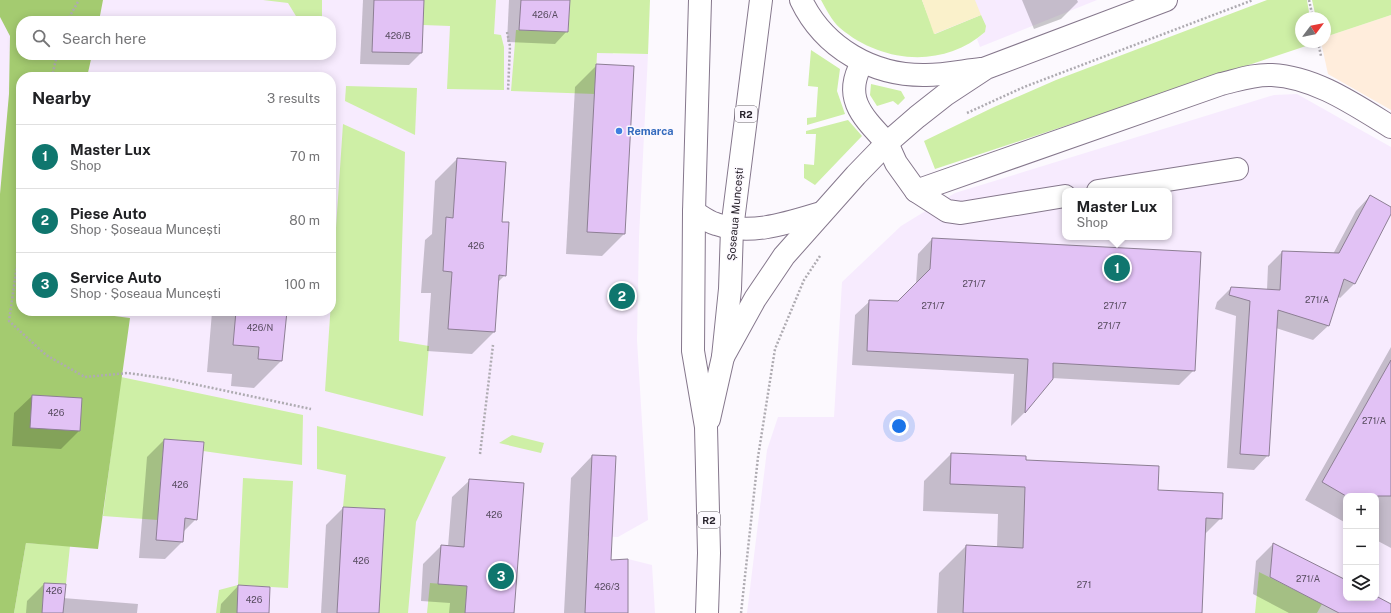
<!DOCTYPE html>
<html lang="en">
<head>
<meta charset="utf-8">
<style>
  :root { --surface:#fff; --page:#f6f6f6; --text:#202124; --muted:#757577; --line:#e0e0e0; --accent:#0f766e }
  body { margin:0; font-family:"Public Sans",sans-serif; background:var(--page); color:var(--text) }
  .controls { position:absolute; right:12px; bottom:12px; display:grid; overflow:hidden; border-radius:8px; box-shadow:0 2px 10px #0003 }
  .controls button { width:36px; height:36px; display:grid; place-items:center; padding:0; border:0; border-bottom:1px solid var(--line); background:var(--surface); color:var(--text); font:20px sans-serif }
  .compass { position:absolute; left:1295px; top:12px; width:36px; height:36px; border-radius:50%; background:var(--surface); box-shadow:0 2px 10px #0003; rotate:58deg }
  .you { position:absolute; left:899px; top:426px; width:14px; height:14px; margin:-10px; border:3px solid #fff; border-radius:50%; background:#1a73e8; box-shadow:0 0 0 6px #1a73e833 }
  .badge { display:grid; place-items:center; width:26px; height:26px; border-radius:50%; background:var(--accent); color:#fff; font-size:13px; font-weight:700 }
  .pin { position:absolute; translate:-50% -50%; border:2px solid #fff; box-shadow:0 1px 4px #0006 }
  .popup { position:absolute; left:1062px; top:188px; width:110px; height:52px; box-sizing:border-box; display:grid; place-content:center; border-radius:8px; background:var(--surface); filter:drop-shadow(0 1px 3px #0005); font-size:13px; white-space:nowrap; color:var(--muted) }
  .popup b { font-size:15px; color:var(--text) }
  .popup::after { content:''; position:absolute; left:50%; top:100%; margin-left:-8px; border:8px solid transparent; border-top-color:var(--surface) }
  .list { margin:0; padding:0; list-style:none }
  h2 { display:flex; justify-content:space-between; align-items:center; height:52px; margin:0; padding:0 16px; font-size:17px }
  h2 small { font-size:13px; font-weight:400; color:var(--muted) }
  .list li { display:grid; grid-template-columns:26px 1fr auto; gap:12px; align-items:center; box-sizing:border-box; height:64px; padding:0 16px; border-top:1px solid var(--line) }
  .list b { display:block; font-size:15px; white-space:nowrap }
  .list p { margin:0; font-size:13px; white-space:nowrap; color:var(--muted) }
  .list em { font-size:13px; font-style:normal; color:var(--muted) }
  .icon { flex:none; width:22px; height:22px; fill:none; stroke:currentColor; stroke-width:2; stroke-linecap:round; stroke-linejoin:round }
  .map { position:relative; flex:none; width:1391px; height:613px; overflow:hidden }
  .search { position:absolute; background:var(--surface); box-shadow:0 2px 10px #0003; left:16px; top:16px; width:320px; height:44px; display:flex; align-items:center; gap:10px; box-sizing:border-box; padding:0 14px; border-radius:16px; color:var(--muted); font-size:15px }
  .panel { position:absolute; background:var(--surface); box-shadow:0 2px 10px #0003; left:16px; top:72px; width:320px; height:244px; border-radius:16px }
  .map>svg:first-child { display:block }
  .built { fill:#f7ebfe; fill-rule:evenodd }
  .industrial { fill:#ffeddc }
  .green { fill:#ceefa6 }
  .forest { fill:#a4cb70 }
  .sand { fill:#faf1cb }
  .shadow { fill:#0003 }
  .building { fill:#e2c2f5; stroke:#8d7f94 }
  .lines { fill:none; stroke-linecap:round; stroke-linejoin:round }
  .minor-casing { stroke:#85778c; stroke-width:24 }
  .major-casing { stroke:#85778c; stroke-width:24 }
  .path { stroke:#aeabb1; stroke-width:2.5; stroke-dasharray:2 2; stroke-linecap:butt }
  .minor { stroke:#fff; stroke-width:22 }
  .major { stroke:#fff; stroke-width:22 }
  .shop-dot { fill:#3f7fe0; stroke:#fcf9fe; stroke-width:1.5 }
  .labels { text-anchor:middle; stroke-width:3; stroke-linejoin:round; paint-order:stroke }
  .number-label { font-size:9px; fill:#564b5e }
  .shield { fill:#fcf9fe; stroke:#68636b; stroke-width:1 }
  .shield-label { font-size:10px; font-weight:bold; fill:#28232c }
  .shop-label { font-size:11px; font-weight:bold; fill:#366cbe; stroke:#fcf9fe; text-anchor:start }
  .street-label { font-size:11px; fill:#28232c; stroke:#fcf9fe }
</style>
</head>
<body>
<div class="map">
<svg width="1391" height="613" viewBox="0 0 1391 613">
  <rect width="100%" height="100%" fill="#fcf9fe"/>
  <!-- built -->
  <g class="built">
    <path d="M0,0H600L613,54H648L639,237L637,340L648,520L618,537L587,536L586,560L628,559L652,565L655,613H0ZM21,21H331V55H21ZM21,77H331V311H21Z"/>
    <path d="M922,0H1097L980,47L977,39L985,32L934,34Z"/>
    <path d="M1297,94L1391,147V613H1339L1259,572L1255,613H747L767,450L778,417H834L842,282L901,226L955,193L1274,95ZM1065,191H1169V237H1065ZM1346,496H1376V598H1346Z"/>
  </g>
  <!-- industrial -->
  <path class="industrial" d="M1391,15V110L1328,74L1321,42H1325V37Z"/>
  <!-- green -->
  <g class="green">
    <path d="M263,0H322V21H299L288,3Z"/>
    <path d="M424,0H496L494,34L501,35L504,47V90L447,89L450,26L423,25Z"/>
    <path d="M570,0H650L648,54L597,53L595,94L511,91L516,30L568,32Z"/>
    <path d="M821,0H922L935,34L981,15L986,26L985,32C943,69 881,63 840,28C832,21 826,9 821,0Z"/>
    <path d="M1267,0H1307L1310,18H1301V42L1315,43L935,169L924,141L994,107L1056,80Z"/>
    <path d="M1312,0H1391V15L1325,37V18H1316Z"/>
    <path d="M811,50L840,69L837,91L845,114L807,125V118L816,117L818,87L808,86Z"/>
    <path d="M871,84L901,91L905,98L898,105L893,101L877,106L870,95Z"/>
    <path d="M346,86L417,88L415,135L345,101Z"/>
    <path d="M848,120L862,136L815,185L804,178V164L814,165L816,134H806V131Z"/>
    <path d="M343,124L405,152L399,341L429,346L423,416L325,391Z"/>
    <path d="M121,377L303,415L302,465L203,451L204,442L164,439L158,520L103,516Z"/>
    <path d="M317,426L446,457L416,522L408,613H379L385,509L343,507L346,475L317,469Z"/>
    <path d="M512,435L544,443L541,453L499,443Z"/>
    <path d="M243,478L293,481L288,588L238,585L237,613H216L219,590L238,585Z"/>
    <path d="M26,543L70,546L66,584L44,583L42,613H14Z"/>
    <path d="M1259,572L1322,604L1317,613H1255Z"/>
    <path d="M430,583L467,586L465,613H427Z"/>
  </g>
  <!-- forest -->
  <path class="forest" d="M0,0H103L99,21H21V55H92L87,77H21V311H75L130,318L98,549L26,543L14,613H0V194L9,94L10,36L0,17Z"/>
  <!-- sand -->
  <path class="sand" d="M922,0H975L981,15L934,34Z"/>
  <!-- shadow -->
  <g class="shadow">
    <path d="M363,0H423L421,53L409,65L360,64Z"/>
    <path d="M509,0H569L567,31L555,44L507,42Z"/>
    <path d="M1022,0H1077L1078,2L1061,19L1034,29Z"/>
    <path d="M597,65L624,234L602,256L566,254L575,87Z"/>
    <path d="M457,159L501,222L505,275L498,282L494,332L472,354L427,351L431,293H421L425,240L432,234L435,181Z"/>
    <path d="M1370,196L1391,208V212L1355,283L1340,298L1337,296L1328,326L1313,340L1276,328L1268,455L1254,470L1227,468L1236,316L1215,309L1217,302L1231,288L1267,290L1268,266L1282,252L1333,254L1356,211Z"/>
    <path d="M932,239L1194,370L1179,385L1052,378L1025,412L1011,426L1014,374L852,365L855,315L870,301L898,302L916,284L918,254Z"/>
    <path d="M197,311H286L281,361L254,388L231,386L232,374L207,372L212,312Z"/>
    <path d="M1391,347V548L1376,540V496H1346V523L1305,500Z"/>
    <path d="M32,396L81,399L79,431L61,449L12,446L14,413Z"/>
    <path d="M164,440L196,519L183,532L182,542L165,559L139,558L147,457Z"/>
    <path d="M951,454L1025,461L1157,491L1221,518L1205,534L1201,613H937L939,573L966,546L997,547L998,514L923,511L924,481Z"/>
    <path d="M592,456L610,561L627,613H564L571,478Z"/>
    <path d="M470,480L513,613H449L450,603L421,601L423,564L441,546L448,547L452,497Z"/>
    <path d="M343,508L378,613H321L326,525Z"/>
    <path d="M1273,544L1346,582V598L1376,597L1391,613H1289L1253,594L1256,561Z"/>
    <path d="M44,584L63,598L138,604L137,613H26L27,601Z"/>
    <path d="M238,586L268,613H220L221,604Z"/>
  </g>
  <!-- building -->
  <g class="building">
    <path d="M374,0H424L422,53L372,52Z"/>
    <path d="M521,0H570L568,32L519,30Z"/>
    <path d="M596,64L634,66L625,234L587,232Z"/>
    <path d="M457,158L506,162L502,222H509L506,276L499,275L495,332L448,329L452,272L443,271L446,217L453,218Z"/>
    <path d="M1370,195L1391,207V214L1355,284L1344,279L1329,326L1278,310L1269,456L1240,454L1250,301L1229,295L1231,287L1280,290L1282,251L1339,253Z"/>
    <path d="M932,238L1201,252L1195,371L1053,363V379L1025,413L1028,359L867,351L869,300L898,301L930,269Z"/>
    <path d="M236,311H287L282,361L258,359L259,347L233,345Z"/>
    <path d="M1391,360V496H1346L1322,482Z"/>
    <path d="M32,395L82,398L80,431L30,428Z"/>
    <path d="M164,439L204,442L197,520L185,518L183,542L156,540Z"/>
    <path d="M951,453L1026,456V460L1159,466L1158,490L1223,493L1222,519L1206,518L1202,613H963L966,545L1023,548L1025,487L950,484Z"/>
    <path d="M592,455L616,456L611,560L628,559V613H585Z"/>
    <path d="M469,479L524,483L514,613H465L467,586L438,584L441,545L464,547Z"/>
    <path d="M343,507L385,509L379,613H337Z"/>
    <path d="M1273,543L1346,580V598H1376V596L1391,604V613H1339L1270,577Z"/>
    <path d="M44,583L66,584L63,613H42Z"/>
    <path d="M238,585L270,587L269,613H237Z"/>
  </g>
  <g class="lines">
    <!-- minor casing -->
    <g class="minor-casing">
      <g id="minor">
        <path d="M887,143L896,163L916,191L1221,84C1238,80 1254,74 1272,75C1315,77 1355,105 1391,127"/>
        <path d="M916,191L947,211L961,213L1065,196"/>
        <path d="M1098,191L1237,169"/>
      </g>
    </g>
    <!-- major casing -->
    <g class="major-casing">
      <g id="major">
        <path d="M700,0L694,212L693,351L706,427L709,553L707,613"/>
        <path d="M801,0C824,48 873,76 926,75C944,75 963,71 981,69"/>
        <path d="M862,63C842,98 863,117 887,143"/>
        <path d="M694,212C701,216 708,222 716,224C750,236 788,223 821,213"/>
        <path d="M723,357L755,299L784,256L856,175L887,143L917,117L945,95L986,68L1166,0"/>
        <path d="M709,419L723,357L730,289L732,229L761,0"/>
      </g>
    </g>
    <!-- path -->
    <g class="path">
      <path d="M1309,0L1313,18"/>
      <path d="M67,21L79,0"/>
      <path d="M507,32L510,46L508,91"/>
      <path d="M1318,42L1321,56"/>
      <path d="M52,77L57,55"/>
      <path d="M967,113L1024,87L1253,0"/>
      <path d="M21,237L9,321L46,355L85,377L128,373L170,379L311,409"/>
      <path d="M480,454L493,345"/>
      <path d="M741,613L758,457L775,349L804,280L820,256"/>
    </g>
    <!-- minor -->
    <use href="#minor" class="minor"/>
    <!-- major -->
    <use href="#major" class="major"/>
  </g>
  <!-- markers -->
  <circle class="shop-dot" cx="619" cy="131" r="4"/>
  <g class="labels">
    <!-- number labels -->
    <g class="number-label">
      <text x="545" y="18">426/A</text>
      <text x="398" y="39">426/B</text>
      <text x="476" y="249">426</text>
      <text x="974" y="287">271/7</text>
      <text x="1317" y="303">271/A</text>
      <text x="933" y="309">271/7</text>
      <text x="1115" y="309">271/7</text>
      <text x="1109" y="329">271/7</text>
      <text x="260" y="331">426/N</text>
      <text x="56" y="416">426</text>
      <text x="1374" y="424">271/A</text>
      <text x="180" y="488">426</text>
      <text x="494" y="518">426</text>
      <text x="361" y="564">426</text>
      <text x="1308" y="582">271/A</text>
      <text x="1084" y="588">271</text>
      <text x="607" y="590">426/3</text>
      <text x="54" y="594">426</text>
      <text x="254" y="603">426</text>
    </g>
    <!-- shield labels -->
    <g class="shield">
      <rect x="735" y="106" width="22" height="16" rx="3"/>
      <rect x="698" y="512" width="22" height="16" rx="3"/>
    </g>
    <g class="shield-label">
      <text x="746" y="118">R2</text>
      <text x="709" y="524">R2</text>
    </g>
    <!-- shop labels -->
    <g class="shop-label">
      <text x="627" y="135">Remarca</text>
    </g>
    <!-- street labels -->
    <g class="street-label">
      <text transform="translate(735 214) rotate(-85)" y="4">Șoseaua Muncești</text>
    </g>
  </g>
</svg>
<div class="controls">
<button>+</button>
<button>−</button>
<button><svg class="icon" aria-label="layers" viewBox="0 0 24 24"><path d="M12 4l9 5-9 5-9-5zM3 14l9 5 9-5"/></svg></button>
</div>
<svg class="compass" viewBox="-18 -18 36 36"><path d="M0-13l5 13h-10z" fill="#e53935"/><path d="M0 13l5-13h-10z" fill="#757577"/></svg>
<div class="you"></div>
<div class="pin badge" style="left:1117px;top:268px">1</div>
<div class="popup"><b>Master Lux</b>Shop</div>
<div class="pin badge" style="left:622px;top:296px">2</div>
<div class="pin badge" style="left:501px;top:576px">3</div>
<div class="search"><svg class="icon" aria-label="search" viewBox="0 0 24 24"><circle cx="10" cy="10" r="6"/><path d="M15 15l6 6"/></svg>Search here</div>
<section class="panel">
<h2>Nearby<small>3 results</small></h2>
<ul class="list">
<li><span class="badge">1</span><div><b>Master Lux</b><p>Shop</p></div><em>70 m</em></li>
<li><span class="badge">2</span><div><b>Piese Auto</b><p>Shop · Șoseaua Muncești</p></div><em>80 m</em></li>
<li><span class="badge">3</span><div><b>Service Auto</b><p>Shop · Șoseaua Muncești</p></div><em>100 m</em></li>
</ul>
</section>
</div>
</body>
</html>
